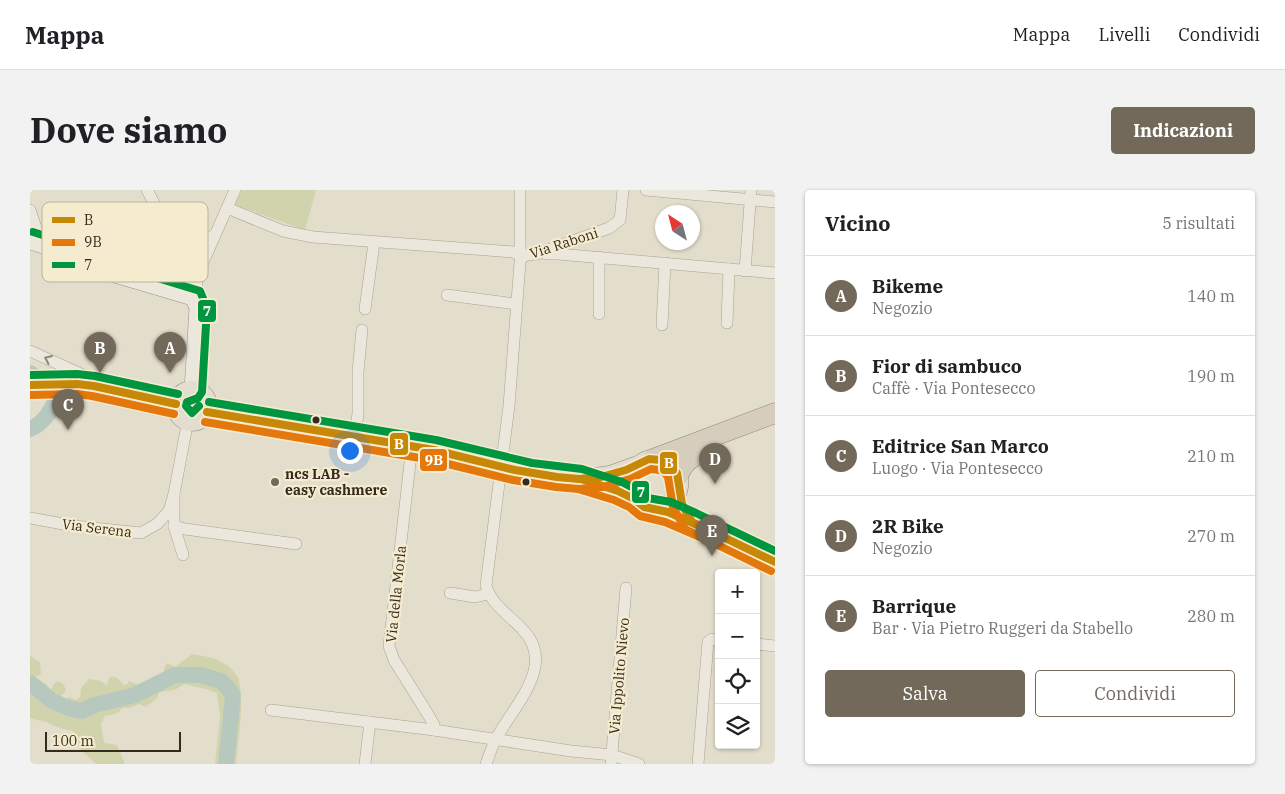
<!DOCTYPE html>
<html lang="it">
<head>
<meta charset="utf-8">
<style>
  :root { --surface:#fff; --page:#f2f2f2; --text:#202124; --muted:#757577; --line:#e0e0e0; --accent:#73695a }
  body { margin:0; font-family:"IBM Plex Serif",serif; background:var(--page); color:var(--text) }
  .controls { position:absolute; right:15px; bottom:15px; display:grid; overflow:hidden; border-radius:5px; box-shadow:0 1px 4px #0004 }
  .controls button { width:45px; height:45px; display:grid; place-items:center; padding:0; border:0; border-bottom:1px solid var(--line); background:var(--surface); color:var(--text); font:25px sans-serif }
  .compass { position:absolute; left:625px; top:15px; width:45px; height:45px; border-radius:50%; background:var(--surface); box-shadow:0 1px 4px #0004; rotate:324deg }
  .scale { position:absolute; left:15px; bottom:12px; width:136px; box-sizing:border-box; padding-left:5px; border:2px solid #362a1d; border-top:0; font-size:14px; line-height:18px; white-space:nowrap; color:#362a1d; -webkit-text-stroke:4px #f5ecd0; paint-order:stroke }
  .you { position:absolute; left:319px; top:260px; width:18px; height:18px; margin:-12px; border:4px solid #fff; border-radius:50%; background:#1a73e8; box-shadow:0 0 0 8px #1a73e833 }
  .badge { display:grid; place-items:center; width:32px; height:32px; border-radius:50%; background:var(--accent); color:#fff; font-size:16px; font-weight:700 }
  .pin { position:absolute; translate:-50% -41px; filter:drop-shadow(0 1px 2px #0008) }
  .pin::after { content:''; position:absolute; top:26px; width:18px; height:15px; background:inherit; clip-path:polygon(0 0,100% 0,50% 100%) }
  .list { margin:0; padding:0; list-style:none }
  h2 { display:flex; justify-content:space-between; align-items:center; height:65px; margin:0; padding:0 20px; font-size:21px }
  h2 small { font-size:16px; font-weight:400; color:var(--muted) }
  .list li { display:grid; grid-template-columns:32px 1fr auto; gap:15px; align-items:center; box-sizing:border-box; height:80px; padding:0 20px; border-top:1px solid var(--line) }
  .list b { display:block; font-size:19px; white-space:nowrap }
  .list p { margin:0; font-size:16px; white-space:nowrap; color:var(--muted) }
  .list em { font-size:16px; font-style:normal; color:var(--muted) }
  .actions { display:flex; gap:10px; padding:15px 20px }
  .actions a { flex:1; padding:11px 0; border:1px solid var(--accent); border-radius:5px; text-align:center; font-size:18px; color:var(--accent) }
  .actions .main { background:var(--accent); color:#fff }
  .icon { flex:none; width:28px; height:28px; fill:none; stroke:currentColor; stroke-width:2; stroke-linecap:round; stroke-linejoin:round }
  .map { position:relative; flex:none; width:745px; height:574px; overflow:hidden; border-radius:5px }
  header { display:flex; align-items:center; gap:30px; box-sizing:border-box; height:70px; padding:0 25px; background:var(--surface); border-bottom:1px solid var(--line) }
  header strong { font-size:24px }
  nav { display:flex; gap:28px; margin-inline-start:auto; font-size:18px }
  .intro { display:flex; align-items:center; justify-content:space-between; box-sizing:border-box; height:120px; padding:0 30px }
  h1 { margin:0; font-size:35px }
  .button { padding:12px 22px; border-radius:5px; background:var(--accent); color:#fff; font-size:18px; font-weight:700 }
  main { display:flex; gap:30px; padding:0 30px }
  aside { flex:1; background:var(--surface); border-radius:5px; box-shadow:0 1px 4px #0004 }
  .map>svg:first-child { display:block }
  .green { fill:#d1d3ad }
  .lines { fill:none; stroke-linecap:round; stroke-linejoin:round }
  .river { stroke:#b7c9be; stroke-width:16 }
  .street-casing { stroke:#a8a295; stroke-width:12 }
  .secondary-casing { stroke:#989184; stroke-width:16 }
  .primary-casing { stroke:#8d877b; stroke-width:19 }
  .highway-casing { stroke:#8d877b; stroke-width:21 }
  .street { stroke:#ebe7dd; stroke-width:11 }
  .secondary { stroke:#ebe7dd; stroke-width:15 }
  .primary { stroke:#e2ddce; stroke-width:18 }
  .highway { stroke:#d6cdbc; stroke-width:20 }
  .bus-1-casing { stroke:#f5ecd0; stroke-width:11 }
  .bus-2-casing { stroke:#f5ecd0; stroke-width:11 }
  .bus-3-casing { stroke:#f5ecd0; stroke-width:11 }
  .bus-1 { stroke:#c78707; stroke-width:8 }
  .bus-2 { stroke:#e3780d; stroke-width:8 }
  .bus-3 { stroke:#00963f; stroke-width:8 }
  .oneway { stroke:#90887d }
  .bus-dot { fill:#362a1d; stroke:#f5ecd0; stroke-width:2 }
  .poi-dot { fill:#73695a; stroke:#f5ecd0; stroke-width:2 }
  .labels { text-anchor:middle; stroke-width:4.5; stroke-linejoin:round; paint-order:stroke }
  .street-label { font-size:14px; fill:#362a1d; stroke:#f5ecd0 }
  .poi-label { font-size:14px; font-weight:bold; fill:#362a1d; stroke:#f5ecd0; text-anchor:start }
  .key { fill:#f5ecd0; stroke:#bcb29a; stroke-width:1 }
  .key-label { font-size:14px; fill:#362a1d }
  .line-badge { stroke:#f5ecd0; stroke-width:2 }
  .badge-label { font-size:14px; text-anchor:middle; font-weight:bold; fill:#fff }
</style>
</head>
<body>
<header>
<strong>Mappa</strong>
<nav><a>Mappa</a><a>Livelli</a><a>Condividi</a></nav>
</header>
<div class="intro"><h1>Dove siamo</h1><a class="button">Indicazioni</a></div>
<main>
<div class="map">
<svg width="745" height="574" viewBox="0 0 745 574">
  <rect width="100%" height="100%" fill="#e3ddcb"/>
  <!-- green -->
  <g class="green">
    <path d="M212,0H286L275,40L205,15Z"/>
    <path d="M162,464C173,466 185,467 195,474C200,476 206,484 208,488C215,508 208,552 206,574H185L190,526L187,503L176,499L154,494L145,500L129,502L127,508L116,517L109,514L100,518H92L88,523L75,526L71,534L74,553L87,555L95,574H66L49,558C48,539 45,542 30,538C25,537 21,533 16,532C10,530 5,530 0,528V466L10,472L11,484L5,487L16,494L21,500L24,494L28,491L34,495L36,501L32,505L34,510L39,507L46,510L50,507L51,498L59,489L71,491L77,496L78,490L81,486L87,488L94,495L98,494L99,491L108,495L113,492H121L125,486L135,487L134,478L137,473L145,477Z"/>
  </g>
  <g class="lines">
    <!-- river -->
    <g class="river">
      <path d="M0,183L14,193L26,209C22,220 12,235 0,239"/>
      <path d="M0,493L22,511L41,519L52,521L64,515L105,505L145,485H171L191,491L198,498L203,506L196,574"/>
    </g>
    <!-- street casing -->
    <g class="street-casing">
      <g id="street">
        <path d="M117,0L167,94L163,108"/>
        <path d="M490,0V57L492,67"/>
        <path d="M616,0L745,12"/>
        <path d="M197,18L253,41L283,47L484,62L492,67"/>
        <path d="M0,20L6,38L7,53"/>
        <path d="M149,60C164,58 172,54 184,45"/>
        <path d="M516,64H528L745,83"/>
        <path d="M569,67V124"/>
        <path d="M715,81L721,0"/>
        <path d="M163,85L170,79L205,0"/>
        <path d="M417,105L486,114"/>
        <path d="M335,119L344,53"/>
        <path d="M697,133L699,79"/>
        <path d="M632,135L635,73"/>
        <path d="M0,161L53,185L64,196"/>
        <path d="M325,247L328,223V182L332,140"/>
        <path d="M382,256L359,456L364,470L399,526L404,535V540"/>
        <path d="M0,328L44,336L111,343L127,334L139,321L144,304"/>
        <path d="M144,336L155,339L266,354"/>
        <path d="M153,365L144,336V304L158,230"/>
        <path d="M420,403L445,407L458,404"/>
        <path d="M726,454L745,456"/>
        <path d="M241,520L404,540L541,561L582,565L609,574"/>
        <path d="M335,574L340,532"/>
        <path d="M456,574C459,566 462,556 466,549C483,516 528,475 492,439C480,426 459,412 456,395L479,216L490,72C492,64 499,65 507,64L579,38L590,30L593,0"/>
        <path d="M581,574L596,398"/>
        <path d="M668,574L678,452L682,449L689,450"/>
      </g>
    </g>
    <!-- secondary casing -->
    <g class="secondary-casing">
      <g id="secondary">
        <path d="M0,52L24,59L75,82L163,108L167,118L162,200"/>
        <path d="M627,319L662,332L745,372"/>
      </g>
    </g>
    <!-- primary casing -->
    <g class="primary-casing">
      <g id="primary">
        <path d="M0,195L47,194L64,196L146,214"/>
        <circle cx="162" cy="216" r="16"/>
        <path d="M177,222C252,237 329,245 404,260C437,267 468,278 500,283C516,286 533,286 549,289C564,292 581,298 595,304C606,309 613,319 625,319C644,318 656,296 645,280C626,253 586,280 604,309"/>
        <path d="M557,288L580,285L608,275"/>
      </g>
    </g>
    <!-- highway casing -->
    <g class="highway-casing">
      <g id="highway">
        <path d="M623,269L745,223"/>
        <path d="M648,286C654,270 663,266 679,260"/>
      </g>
    </g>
    <!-- street -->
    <use href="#street" class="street"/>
    <!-- secondary -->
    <use href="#secondary" class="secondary"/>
    <!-- primary -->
    <use href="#primary" class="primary"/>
    <!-- highway -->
    <use href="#highway" class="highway"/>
    <!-- bus-1 casing -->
    <g class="bus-1-casing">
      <g id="bus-1">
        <path d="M0,195L47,194L64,196L146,214"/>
        <path d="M177,222L404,260L485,280L527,287L549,289L571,287L596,280L619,269L631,270L639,273L647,283L652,314L662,332L745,372"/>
        <path d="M551,289L588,301L604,309L614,317L638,322L674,338"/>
      </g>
    </g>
    <!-- bus-2 casing -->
    <g class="bus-2-casing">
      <g id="bus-2">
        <path d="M0,205L47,204L62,206L144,224"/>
        <path d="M175,232L402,270L483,290L526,297L549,299L573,297L600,289L621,279L629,280L633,281L638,287L643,317L655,339L741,381"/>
        <path d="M548,299L584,310L599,317L610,326L635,332L670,347"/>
      </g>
    </g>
    <!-- bus-3 casing -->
    <g class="bus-3-casing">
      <g id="bus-3">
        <path d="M3,42L28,50L78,73L170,101L177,118L172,202L168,208L157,212L156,216L162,223L169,216"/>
        <path d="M0,185L47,184L65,186L148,204"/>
        <path d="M179,212L406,250L502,273L552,279L592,292L609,301L618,308L641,312L666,323L745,361"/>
      </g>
    </g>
    <!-- bus-1 -->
    <use href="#bus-1" class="bus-1"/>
    <!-- bus-2 -->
    <use href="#bus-2" class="bus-2"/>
    <!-- bus-3 -->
    <use href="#bus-3" class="bus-3"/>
  </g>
  <!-- one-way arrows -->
  <defs><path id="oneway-chevron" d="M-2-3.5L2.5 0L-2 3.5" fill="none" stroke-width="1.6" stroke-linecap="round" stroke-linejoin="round" transform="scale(1.25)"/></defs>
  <use class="oneway" href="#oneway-chevron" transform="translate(18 169) rotate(-156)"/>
  <!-- markers -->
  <g class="bus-dot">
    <circle cx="286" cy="230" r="4.5"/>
    <circle cx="496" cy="292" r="4.5"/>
  </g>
  <circle class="poi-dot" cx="245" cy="292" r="5"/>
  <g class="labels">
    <!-- street labels -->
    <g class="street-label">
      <text transform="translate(534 53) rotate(-18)" y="5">Via Raboni</text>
      <text transform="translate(67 338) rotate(7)" y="5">Via Serena</text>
      <text transform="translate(366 404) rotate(-84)" y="5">Via della Morla</text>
      <text transform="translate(589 486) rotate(-85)" y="5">Via Ippolito Nievo</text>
    </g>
    <!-- poi labels -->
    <g class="poi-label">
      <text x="255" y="289">ncs LAB -<tspan x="255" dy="16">easy cashmere</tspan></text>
    </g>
  </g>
  <!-- legend -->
  <rect x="12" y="12" width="166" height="80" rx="8" class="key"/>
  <rect x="22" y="27" width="23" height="6" fill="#c78707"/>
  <rect x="22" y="49" width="23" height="7" fill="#e3780d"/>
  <rect x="22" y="72" width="23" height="6" fill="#00963f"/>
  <g class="key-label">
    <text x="54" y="35">B</text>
    <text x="54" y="57">9B</text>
    <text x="54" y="80">7</text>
  </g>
  <g class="line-badge">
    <rect x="167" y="109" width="20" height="24" rx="5" fill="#00963f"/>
    <rect x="359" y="242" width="20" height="24" rx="5" fill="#c78707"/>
    <rect x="389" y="258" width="29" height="24" rx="5" fill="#e3780d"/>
    <rect x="629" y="261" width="19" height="24" rx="5" fill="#c78707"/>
    <rect x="601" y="290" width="19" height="24" rx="5" fill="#00963f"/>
  </g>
  <g class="badge-label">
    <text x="177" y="126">7</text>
    <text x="369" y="259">B</text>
    <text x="404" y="275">9B</text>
    <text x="639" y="278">B</text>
    <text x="611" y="307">7</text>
  </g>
</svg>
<div class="controls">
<button>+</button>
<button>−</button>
<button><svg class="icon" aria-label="locate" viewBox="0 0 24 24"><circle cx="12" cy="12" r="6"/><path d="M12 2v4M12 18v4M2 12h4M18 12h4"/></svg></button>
<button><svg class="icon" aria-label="layers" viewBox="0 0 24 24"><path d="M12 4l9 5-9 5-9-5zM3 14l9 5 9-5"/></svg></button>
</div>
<svg class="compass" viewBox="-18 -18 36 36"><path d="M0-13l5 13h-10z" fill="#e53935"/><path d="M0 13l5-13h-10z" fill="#757577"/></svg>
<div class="scale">100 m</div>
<div class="you"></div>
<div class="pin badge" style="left:140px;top:183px">A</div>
<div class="pin badge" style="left:70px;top:183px">B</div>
<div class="pin badge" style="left:38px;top:240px">C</div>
<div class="pin badge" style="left:685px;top:294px">D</div>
<div class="pin badge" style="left:682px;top:366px">E</div>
</div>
<aside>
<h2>Vicino<small>5 risultati</small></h2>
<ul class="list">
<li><span class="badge">A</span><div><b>Bikeme</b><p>Negozio</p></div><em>140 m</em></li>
<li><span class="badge">B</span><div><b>Fior di sambuco</b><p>Caffè · Via Pontesecco</p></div><em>190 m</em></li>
<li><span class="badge">C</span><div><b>Editrice San Marco</b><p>Luogo · Via Pontesecco</p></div><em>210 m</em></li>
<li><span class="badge">D</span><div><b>2R Bike</b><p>Negozio</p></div><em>270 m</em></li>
<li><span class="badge">E</span><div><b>Barrique</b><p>Bar · Via Pietro Ruggeri da Stabello</p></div><em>280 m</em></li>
</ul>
<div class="actions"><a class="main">Salva</a><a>Condividi</a></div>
</aside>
</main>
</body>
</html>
